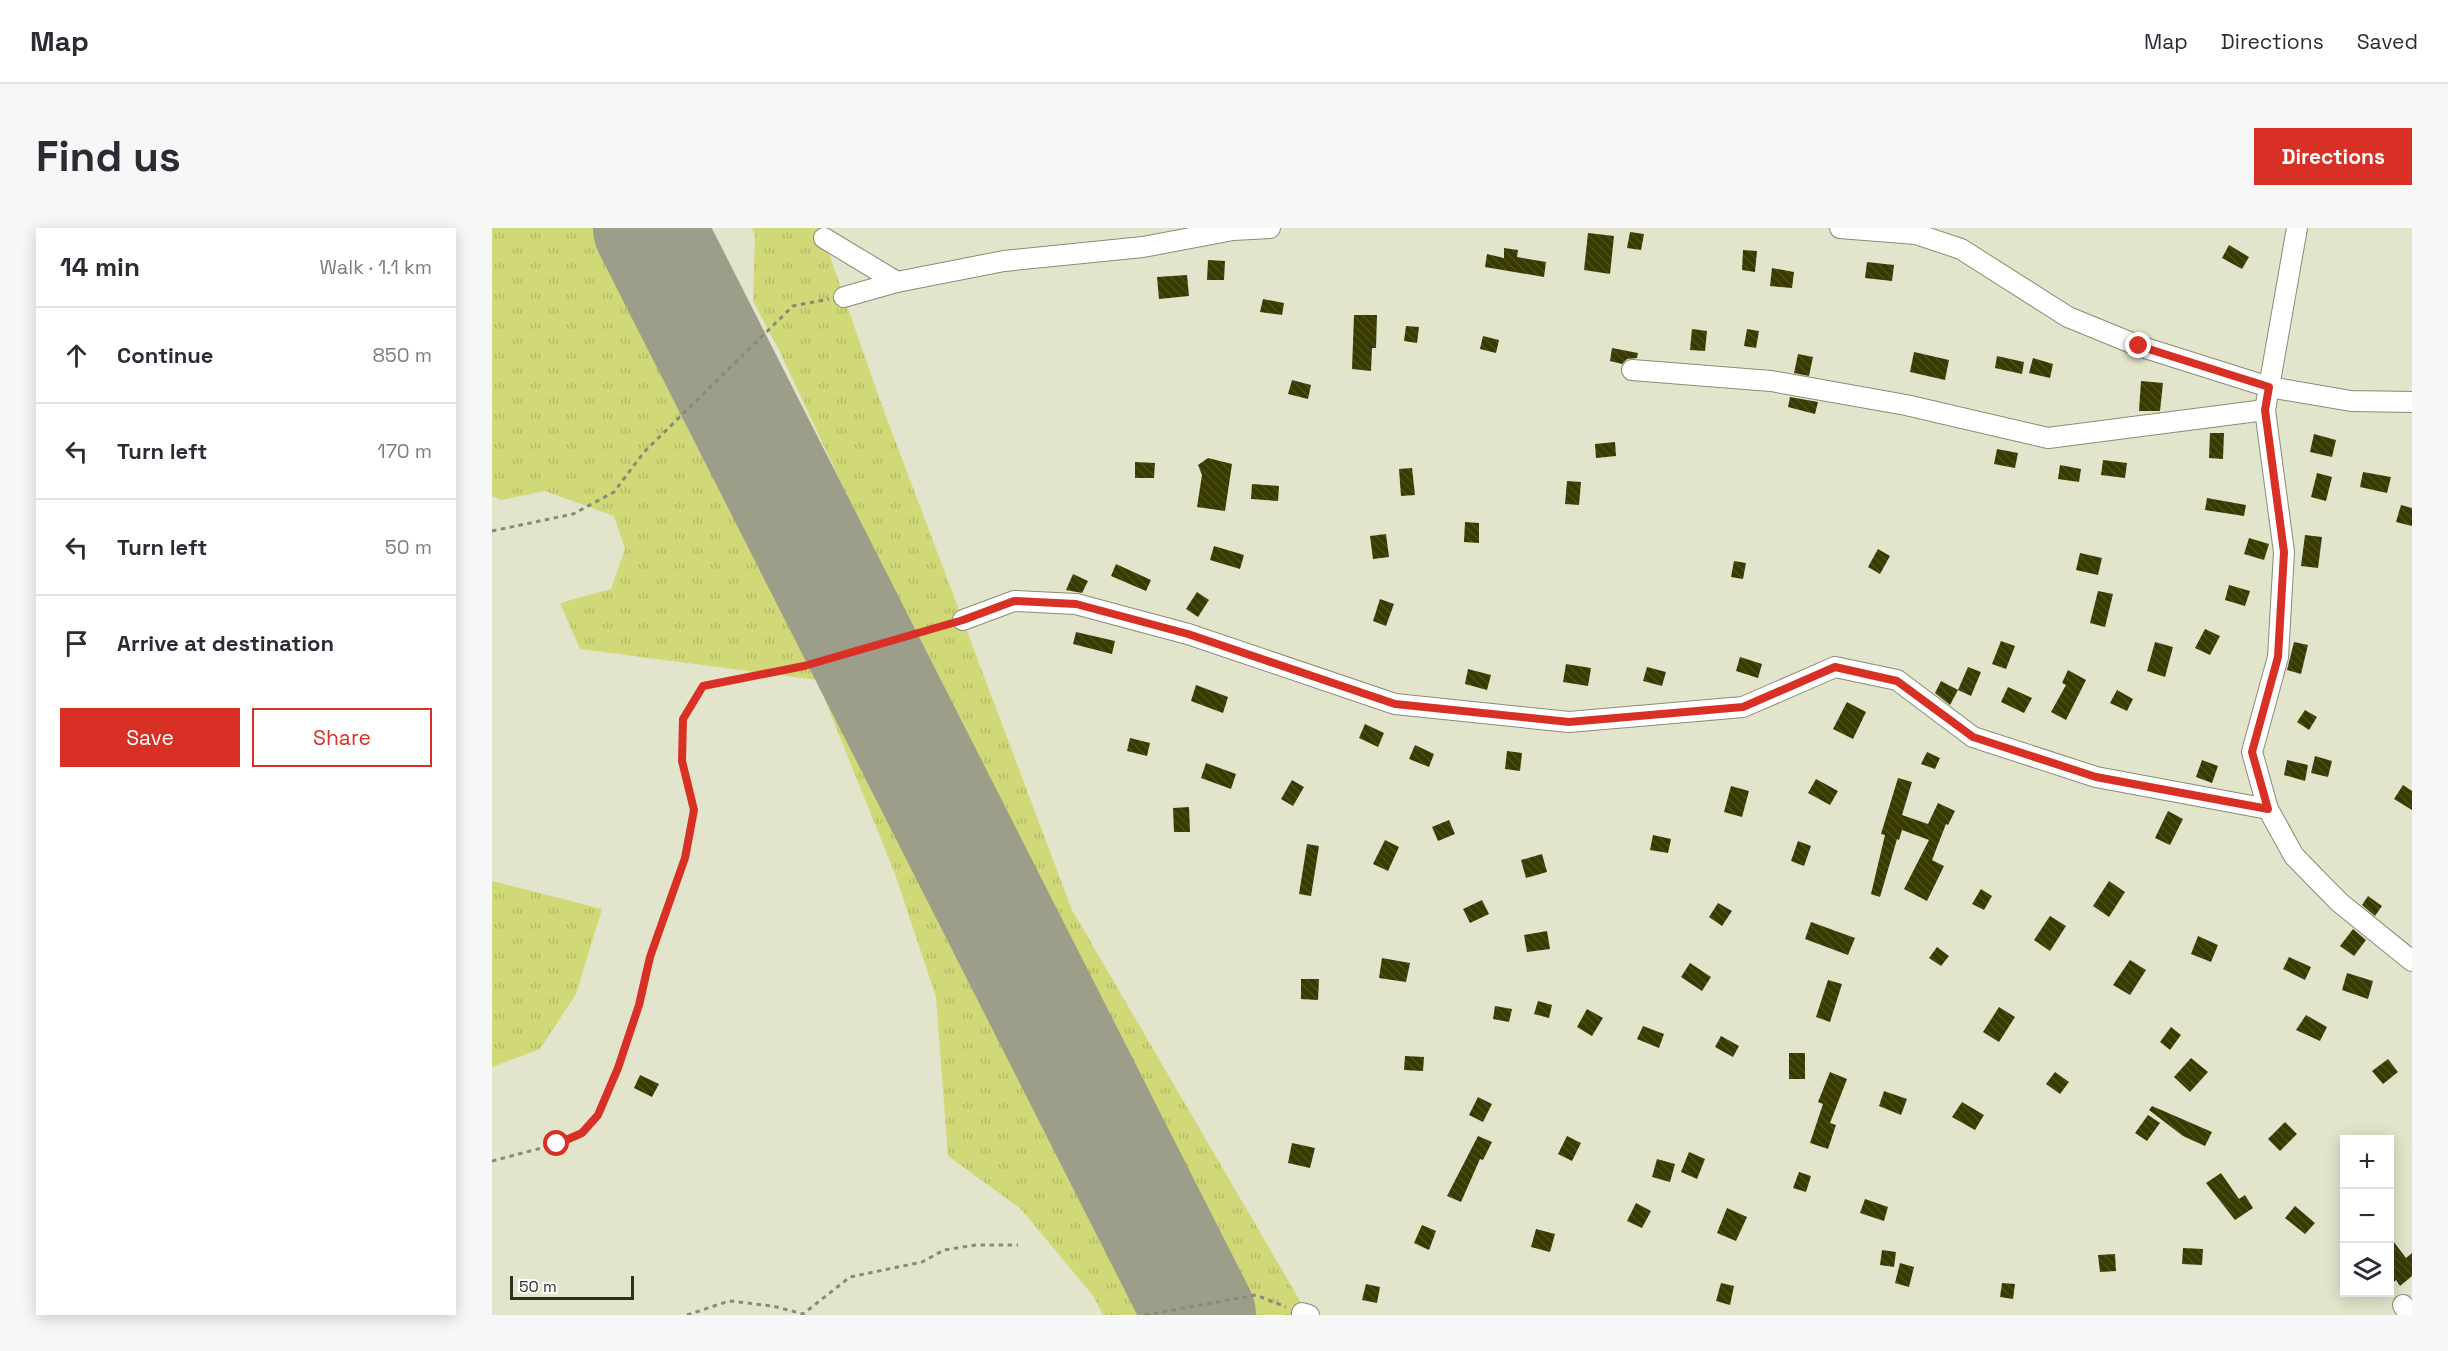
<!DOCTYPE html>
<html lang="en">
<head>
<meta charset="utf-8">
<style>
  :root { --surface:#fff; --page:#f7f7f7; --text:#2b2b33; --muted:#7c7c81; --line:#e1e1e2; --accent:#d93025 }
  body { margin:0; font-family:"Space Grotesk",sans-serif; background:var(--page); color:var(--text) }
  .controls { position:absolute; right:18px; bottom:18px; display:grid; overflow:hidden; border-radius:0px; box-shadow:0 3px 15px #0003 }
  .controls button { width:54px; height:54px; display:grid; place-items:center; padding:0; border:0; border-bottom:2px solid var(--line); background:var(--surface); color:var(--text); font:30px sans-serif }
  .scale { position:absolute; left:18px; bottom:15px; width:124px; box-sizing:border-box; padding-left:6px; border:3px solid #2d2e24; border-top:0; font-size:16px; line-height:21px; white-space:nowrap; color:#2d2e24; -webkit-text-stroke:4px #fff; paint-order:stroke }
  .stop { position:absolute; width:18px; height:18px; margin:-14px; border:4px solid #d93025; border-radius:50%; background:#fff }
  .stop.end { background:#d93025; border-color:#fff; box-shadow:0 2px 6px #0008 }
  .list { margin:0; padding:0; list-style:none }
  h2 { display:flex; justify-content:space-between; align-items:center; height:78px; margin:0; padding:0 24px; font-size:26px }
  h2 small { font-size:20px; font-weight:400; color:var(--muted) }
  .list li { display:grid; grid-template-columns:39px 1fr auto; gap:18px; align-items:center; box-sizing:border-box; height:96px; padding:0 24px; border-top:2px solid var(--line) }
  .list b { display:block; font-size:22px; white-space:nowrap }
  .list em { font-size:20px; font-style:normal; color:var(--muted) }
  .actions { display:flex; gap:12px; padding:18px 24px }
  .actions a { flex:1; padding:14px 0; border:2px solid var(--accent); border-radius:0px; text-align:center; font-size:21px; color:var(--accent) }
  .actions .main { background:var(--accent); color:#fff }
  .icon { flex:none; width:33px; height:33px; fill:none; stroke:currentColor; stroke-width:2; stroke-linecap:round; stroke-linejoin:round }
  .map { position:relative; flex:none; width:1920px; height:1087px; overflow:hidden; border-radius:0px }
  header { display:flex; align-items:center; gap:36px; box-sizing:border-box; height:84px; padding:0 30px; background:var(--surface); border-bottom:2px solid var(--line) }
  header strong { font-size:28px }
  nav { display:flex; gap:33px; margin-inline-start:auto; font-size:21px }
  .intro { display:flex; align-items:center; justify-content:space-between; box-sizing:border-box; height:144px; padding:0 36px }
  h1 { margin:0; font-size:42px }
  .button { padding:15px 27px; border-radius:0px; background:var(--accent); color:#fff; font-size:21px; font-weight:700 }
  main { display:flex; gap:36px; padding:0 36px }
  aside { flex:1; background:var(--surface); border-radius:0px; box-shadow:0 3px 15px #0003 }
  .map>svg:first-child { display:block }
  .grass { fill:url(#grass-tufts) }
  .lines { fill:none; stroke-linecap:round; stroke-linejoin:round }
  .runway { stroke:#9c9e8a; stroke-width:112 }
  .building { fill:url(#building-back-hatch) }
  .minor-casing { stroke:#898c74; stroke-width:22 }
  .path { stroke:#888a78; stroke-width:3; stroke-dasharray:4.5 4.5; stroke-linecap:butt }
  .minor { stroke:#fff; stroke-width:20 }
  .route { stroke:#d93025; stroke-width:8 }
</style>
</head>
<body>
<header>
<strong>Map</strong>
<nav><a>Map</a><a>Directions</a><a>Saved</a></nav>
</header>
<div class="intro"><h1>Find us</h1><a class="button">Directions</a></div>
<main>
<aside>
<h2>14 min<small>Walk · 1.1 km</small></h2>
<ul class="list">
<li><svg class="icon" aria-label="ahead" viewBox="0 0 24 24"><path d="M12 20V5M6 11l6-6 6 6"/></svg><div><b>Continue</b></div><em>850 m</em></li>
<li><svg class="icon" aria-label="left" viewBox="0 0 24 24"><path d="M17 20v-9H6M10 6l-5 5 5 5"/></svg><div><b>Turn left</b></div><em>170 m</em></li>
<li><svg class="icon" aria-label="left" viewBox="0 0 24 24"><path d="M17 20v-9H6M10 6l-5 5 5 5"/></svg><div><b>Turn left</b></div><em>50 m</em></li>
<li><svg class="icon" aria-label="arrive" viewBox="0 0 24 24"><path d="M6 21V4h12l-3 4 3 4H6"/></svg><div><b>Arrive at destination</b></div></li>
</ul>
<div class="actions"><a class="main">Save</a><a>Share</a></div>
</aside>
<div class="map">
<svg width="1920" height="1087" viewBox="0 0 1920 1087">
  <defs>
    <pattern id="grass-tufts" width="24" height="20" patternUnits="userSpaceOnUse" patternTransform="scale(1.5)"><rect width="24" height="20" fill="#d1d877"/><path d="M3 7l-1-3M5 7V3M7 7l1-3M15 17l-1-3M17 17v-4M19 17l1-3" fill="none" stroke="#b4ba67"/></pattern>
    <pattern id="building-back-hatch" width="6" height="6" patternUnits="userSpaceOnUse" patternTransform="scale(1.5)"><rect width="6" height="6" fill="#383a00"/><path d="M-1 5l2 2M0 0l6 6M5-1l2 2" fill="none" stroke="#4c4e1c"/></pattern>
  </defs>
  <rect width="100%" height="100%" fill="#e2e5cb"/>
  <!-- grass -->
  <g class="grass">
    <path d="M0,0H131C315,360 482,728 668,1087H611L602,1069L529,981L456,928L444,769L403,646L325,452L88,421L68,375L119,361L133,321L122,288L53,263L9,272L0,268Z"/>
    <path d="M260,0H328L389,175L580,682L807,1071L811,1087H760L596,765L433,434L287,122L261,73L263,7Z"/>
    <path d="M0,653L110,681L84,766L48,821L0,839Z"/>
  </g>
  <g class="lines">
    <!-- runway -->
    <path class="runway" d="M157,0L708,1087"/>
  </g>
  <!-- building -->
  <g class="building">
    <path d="M1138,4L1152,6L1149,22L1135,20Z"/>
    <path d="M1096,5L1122,8L1118,46L1092,42Z"/>
    <path d="M1737,17L1757,29L1750,41L1730,30Z"/>
    <path d="M1012,20L1026,22L1025,29L1054,34L1052,49L993,39L995,26L1012,30Z"/>
    <path d="M1251,22L1265,23L1263,44L1250,42Z"/>
    <path d="M716,32L733,33L732,52H715Z"/>
    <path d="M1375,34L1402,37L1400,53L1373,50Z"/>
    <path d="M1280,40L1302,44L1300,60L1278,58Z"/>
    <path d="M695,47L697,68L667,71L665,49Z"/>
    <path d="M771,71L792,75L790,87L768,84Z"/>
    <path d="M862,87H885L884,120H880L879,143L860,141Z"/>
    <path d="M914,98L927,99L925,115L912,113Z"/>
    <path d="M1200,101L1215,103L1213,123L1198,122Z"/>
    <path d="M1255,101L1267,103L1264,120L1252,118Z"/>
    <path d="M991,108L1007,112L1004,125L988,121Z"/>
    <path d="M1120,120L1146,125L1145,130L1135,131L1130,136L1118,133Z"/>
    <path d="M1422,124L1457,132L1453,152L1418,144Z"/>
    <path d="M1306,126L1321,129L1317,148L1302,145Z"/>
    <path d="M1505,128L1532,134L1530,146L1503,140Z"/>
    <path d="M1541,130L1561,136L1558,150L1537,145Z"/>
    <path d="M800,152L819,157L816,171L796,166Z"/>
    <path d="M1649,153L1671,155L1668,183H1647Z"/>
    <path d="M1298,169L1326,174L1323,186L1296,179Z"/>
    <path d="M1718,205H1732L1731,231L1717,230Z"/>
    <path d="M1822,206L1844,212L1840,229L1818,224Z"/>
    <path d="M1123,214L1124,228L1104,230L1103,216Z"/>
    <path d="M1505,221L1526,225L1523,240L1502,236Z"/>
    <path d="M716,230L740,236L733,283L705,279L710,247L706,237Z"/>
    <path d="M1611,232L1635,235L1633,250L1609,247Z"/>
    <path d="M643,234L663,235L662,250H643Z"/>
    <path d="M1568,237L1589,241L1587,254L1566,251Z"/>
    <path d="M920,240L923,267L909,268L907,241Z"/>
    <path d="M1871,244L1899,249L1895,265L1868,259Z"/>
    <path d="M1825,245L1840,249L1834,273L1819,269Z"/>
    <path d="M1075,253L1089,254L1087,277L1073,276Z"/>
    <path d="M760,256L787,258L786,273L759,271Z"/>
    <path d="M1715,270L1754,277L1752,288L1713,282Z"/>
    <path d="M1909,277L1920,280V298L1904,294Z"/>
    <path d="M973,294L987,295V315L972,314Z"/>
    <path d="M894,306L897,329L881,331L878,308Z"/>
    <path d="M1813,307L1830,309L1826,340L1809,338Z"/>
    <path d="M1757,310L1777,316L1772,332L1752,326Z"/>
    <path d="M722,318L752,327L748,341L718,332Z"/>
    <path d="M1386,321L1398,328L1388,346L1376,339Z"/>
    <path d="M1588,325L1610,330L1606,347L1584,342Z"/>
    <path d="M1242,333L1254,335L1251,351L1239,349Z"/>
    <path d="M624,336L659,352L654,363L619,348Z"/>
    <path d="M581,346L596,353L590,365L574,362Z"/>
    <path d="M1737,357L1758,363L1753,378L1733,372Z"/>
    <path d="M1606,363L1621,366L1613,399L1598,395Z"/>
    <path d="M705,364L717,372L706,389L694,381Z"/>
    <path d="M888,371L902,376L894,398L881,393Z"/>
    <path d="M1713,401L1728,408L1718,427L1703,420Z"/>
    <path d="M584,404L623,413L620,426L581,416Z"/>
    <path d="M1509,413L1523,418L1514,441L1500,436Z"/>
    <path d="M1663,414L1681,419L1673,449L1655,443Z"/>
    <path d="M1802,414L1816,417L1809,446L1795,442Z"/>
    <path d="M1248,429L1270,436L1266,450L1244,443Z"/>
    <path d="M1074,436L1099,440L1096,458L1071,454Z"/>
    <path d="M1155,439L1174,444L1170,458L1151,453Z"/>
    <path d="M1476,439L1489,444L1479,468L1466,462Z"/>
    <path d="M976,441L999,447L995,462L973,456Z"/>
    <path d="M1576,442L1594,452L1574,492L1559,484L1574,457L1570,455Z"/>
    <path d="M1449,453L1466,462L1458,477L1443,465Z"/>
    <path d="M704,457L736,469L731,485L699,473Z"/>
    <path d="M1516,459L1540,470L1532,485L1509,474Z"/>
    <path d="M1625,462L1641,471L1635,483L1618,475Z"/>
    <path d="M1355,474L1374,484L1361,511L1341,501Z"/>
    <path d="M1813,482L1825,489L1817,502L1805,494Z"/>
    <path d="M873,496L892,505L886,519L867,510Z"/>
    <path d="M638,510L658,515L655,528L635,523Z"/>
    <path d="M923,517L942,526L937,539L917,531Z"/>
    <path d="M1015,523L1030,525L1028,543L1013,541Z"/>
    <path d="M1435,524L1448,530L1443,541L1429,536Z"/>
    <path d="M1823,528L1840,533L1836,549L1819,545Z"/>
    <path d="M1710,532L1726,538L1720,555L1704,549Z"/>
    <path d="M1795,532L1816,537L1813,553L1792,547Z"/>
    <path d="M714,535L744,546L739,561L709,550Z"/>
    <path d="M1406,550L1420,554L1410,587L1436,596L1446,575L1463,583L1456,597L1454,596L1440,632L1452,638L1435,673L1412,661L1437,612L1410,602L1407,612L1405,611L1388,669L1379,666L1393,607L1389,606Z"/>
    <path d="M1324,551L1346,563L1338,577L1316,565Z"/>
    <path d="M800,552L812,559L801,578L789,571Z"/>
    <path d="M1911,557L1920,563V582L1902,571Z"/>
    <path d="M1239,558L1257,563L1250,589L1232,584Z"/>
    <path d="M697,579L698,604H682L681,580Z"/>
    <path d="M1676,583L1691,591L1678,617L1663,610Z"/>
    <path d="M957,592L963,606L946,613L940,599Z"/>
    <path d="M1161,607L1179,611L1176,625L1158,622Z"/>
    <path d="M893,612L907,619L896,643L881,636Z"/>
    <path d="M1306,613L1319,618L1312,638L1299,633Z"/>
    <path d="M815,616L827,618L819,668L807,666Z"/>
    <path d="M1050,626L1055,644L1034,650L1029,632Z"/>
    <path d="M1617,653L1633,664L1617,689L1601,678Z"/>
    <path d="M1489,661L1500,668L1492,682L1480,676Z"/>
    <path d="M1876,668L1890,678L1883,688L1870,677Z"/>
    <path d="M990,672L997,686L978,695L971,681Z"/>
    <path d="M1226,675L1240,683L1230,698L1217,689Z"/>
    <path d="M1558,688L1574,698L1558,723L1542,712Z"/>
    <path d="M1319,694L1363,710L1356,727L1313,711Z"/>
    <path d="M1861,701L1874,712L1862,728L1848,718Z"/>
    <path d="M1055,703L1058,721L1035,724L1032,707Z"/>
    <path d="M1706,708L1726,717L1719,734L1699,726Z"/>
    <path d="M1445,719L1457,728L1449,738L1437,730Z"/>
    <path d="M1797,729L1819,739L1813,752L1791,741Z"/>
    <path d="M890,730L918,735L914,754L887,750Z"/>
    <path d="M1638,732L1654,742L1638,767L1621,757Z"/>
    <path d="M1198,735L1219,749L1210,763L1189,749Z"/>
    <path d="M1855,745L1881,753L1876,771L1850,762Z"/>
    <path d="M809,751H827L826,772L809,771Z"/>
    <path d="M1336,752L1350,756L1338,794L1324,789Z"/>
    <path d="M1046,773L1060,777L1057,790L1042,786Z"/>
    <path d="M1003,778L1020,781L1017,794L1001,791Z"/>
    <path d="M1507,779L1523,789L1507,814L1491,804Z"/>
    <path d="M1095,781L1111,790L1100,808L1085,799Z"/>
    <path d="M1814,787L1835,799L1828,813L1804,802Z"/>
    <path d="M1151,798L1172,806L1167,820L1145,811Z"/>
    <path d="M1679,799L1689,807L1678,822L1668,814Z"/>
    <path d="M1229,808L1247,818L1241,829L1223,819Z"/>
    <rect x="1297" y="825" width="16" height="26"/>
    <path d="M913,828L932,829L931,843L912,842Z"/>
    <path d="M1699,830L1716,844L1698,864L1682,849Z"/>
    <path d="M1896,831L1906,844L1891,856L1880,843Z"/>
    <path d="M1338,844L1355,851L1338,895L1344,897L1336,921L1318,915L1331,876L1326,874Z"/>
    <path d="M1563,844L1577,854L1568,866L1554,856Z"/>
    <path d="M148,847L167,856L160,869L142,860Z"/>
    <path d="M1392,863L1415,871L1409,887L1387,878Z"/>
    <path d="M986,869L1000,876L991,894L977,887Z"/>
    <path d="M1470,874L1492,887L1483,902L1460,889Z"/>
    <path d="M1660,878L1720,904L1713,918L1691,908L1657,882Z"/>
    <path d="M1656,887L1668,895L1655,913L1643,905Z"/>
    <path d="M1793,894L1805,906L1788,923L1776,911Z"/>
    <path d="M986,908L1000,914L991,932L988,931L969,974L955,968Z"/>
    <path d="M1075,908L1089,915L1080,933L1066,926Z"/>
    <path d="M800,915L823,920L818,940L796,935Z"/>
    <path d="M1197,924L1213,931L1205,951L1189,944Z"/>
    <path d="M1165,931L1183,936L1178,954L1160,949Z"/>
    <path d="M1307,944L1319,948L1314,964L1301,960Z"/>
    <path d="M1729,945L1747,971L1753,967L1761,980L1743,992L1714,955Z"/>
    <path d="M1373,971L1396,979L1392,993L1368,985Z"/>
    <path d="M1144,975L1159,983L1150,1000L1135,993Z"/>
    <path d="M1803,978L1823,995L1813,1006L1793,990Z"/>
    <path d="M1235,980L1255,989L1244,1013L1225,1005Z"/>
    <path d="M930,997L944,1003L937,1022L922,1015Z"/>
    <path d="M1044,1001L1063,1006L1058,1024L1039,1019Z"/>
    <path d="M1898,1009L1914,1030L1920,1025V1048L1908,1058L1904,1052L1898,1057Z"/>
    <path d="M1691,1020L1711,1021L1710,1037L1690,1036Z"/>
    <path d="M1390,1022L1404,1024L1402,1039L1388,1037Z"/>
    <path d="M1623,1026L1624,1043L1608,1044L1606,1027Z"/>
    <path d="M1408,1035L1422,1039L1417,1059L1403,1055Z"/>
    <path d="M1229,1055L1242,1058L1238,1077L1224,1073Z"/>
    <path d="M1510,1055L1523,1056L1521,1071L1508,1069Z"/>
    <path d="M874,1056L888,1059L885,1075L870,1072Z"/>
  </g>
  <g class="lines">
    <!-- minor casing -->
    <g class="minor-casing">
      <g id="minor">
        <path d="M1348,0L1424,6L1469,21L1576,89L1647,118L1777,159L1859,173L1920,174"/>
        <path d="M1805,0L1773,182L1792,324L1786,429L1760,524L1776,581L1802,628L1847,674L1920,733"/>
        <path d="M332,10L405,54"/>
        <path d="M352,69L405,54L512,33L651,19L741,2L778,0"/>
        <path d="M1140,142L1279,153L1414,177L1556,210L1773,182"/>
        <path d="M471,392L522,373L584,376L696,406L903,476L1077,494L1251,479L1343,439L1405,452L1481,509L1604,549L1776,581"/>
        <path d="M1911,1077L1917,1087"/>
        <path d="M810,1085L817,1087"/>
      </g>
    </g>
    <!-- path -->
    <g class="path">
      <path d="M0,303L81,286L122,264L152,224L301,78L337,71"/>
      <path d="M0,933L65,916L91,905L106,887L126,840L147,777L158,729L193,630L202,582L190,533L191,491L211,458L312,438L455,397"/>
      <path d="M195,1087L237,1073L281,1078L311,1086L358,1049L430,1034L452,1022L484,1017H526"/>
      <path d="M653,1087L764,1067L794,1079"/>
    </g>
    <!-- minor -->
    <use href="#minor" class="minor"/>
  </g>
  <g class="lines">
    <!-- route -->
    <path class="route" d="M65,916L90,905L106,887L126,840L147,777L158,729L193,630L202,582L190,533L191,491L211,458L312,438L471,392L522,373L584,376L696,406L903,476L1077,494L1251,479L1343,439L1405,453L1481,509L1604,549L1776,581L1760,524L1786,429L1792,324L1773,182L1777,159L1647,118"/>
  </g>
</svg>
<div class="controls">
<button>+</button>
<button>−</button>
<button><svg class="icon" aria-label="layers" viewBox="0 0 24 24"><path d="M12 4l9 5-9 5-9-5zM3 14l9 5 9-5"/></svg></button>
</div>
<div class="scale">50 m</div>
<div class="stop" style="left:65px;top:916px"></div>
<div class="stop end" style="left:1647px;top:118px"></div>
</div>
</main>
</body>
</html>
